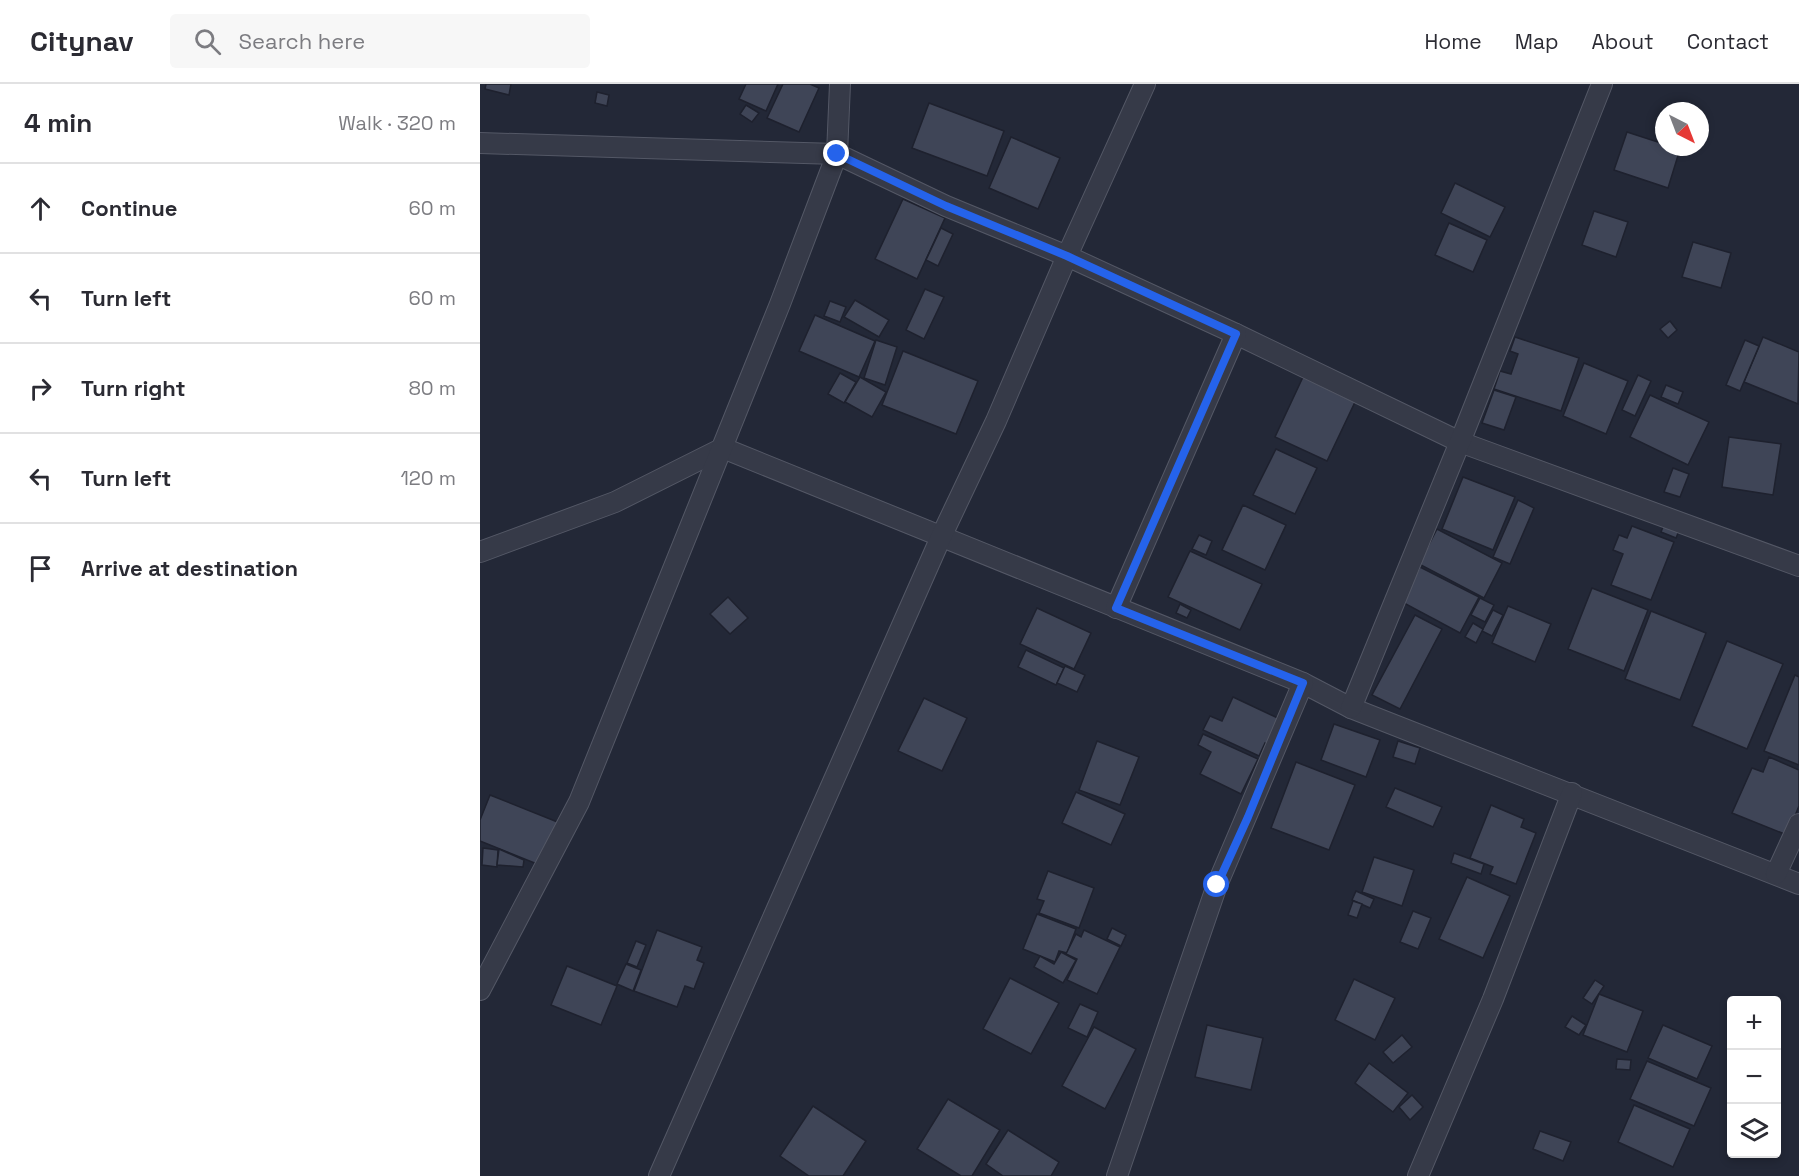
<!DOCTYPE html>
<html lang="en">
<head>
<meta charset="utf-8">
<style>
  :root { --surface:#fff; --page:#f7f7f7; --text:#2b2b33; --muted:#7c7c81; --line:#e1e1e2 }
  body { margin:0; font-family:"Space Grotesk",sans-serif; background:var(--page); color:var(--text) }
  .controls { position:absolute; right:18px; bottom:18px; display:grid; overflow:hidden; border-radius:6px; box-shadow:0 3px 9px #0003 }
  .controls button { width:54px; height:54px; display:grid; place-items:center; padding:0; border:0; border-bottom:2px solid var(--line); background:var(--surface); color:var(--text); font:30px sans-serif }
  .compass { position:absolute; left:1175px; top:18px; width:54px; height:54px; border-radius:50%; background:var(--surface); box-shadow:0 3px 9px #0003; rotate:138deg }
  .stop { position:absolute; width:18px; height:18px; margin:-14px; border:4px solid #2563eb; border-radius:50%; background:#fff }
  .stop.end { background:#2563eb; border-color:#fff; box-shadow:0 2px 6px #0008 }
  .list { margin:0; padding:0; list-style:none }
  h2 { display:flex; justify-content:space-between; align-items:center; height:78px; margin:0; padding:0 24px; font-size:26px }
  h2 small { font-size:20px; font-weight:400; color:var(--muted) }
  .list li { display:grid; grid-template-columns:39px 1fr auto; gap:18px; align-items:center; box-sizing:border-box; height:90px; padding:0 24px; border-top:2px solid var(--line) }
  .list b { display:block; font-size:22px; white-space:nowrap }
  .list em { font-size:20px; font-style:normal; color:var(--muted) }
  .icon { flex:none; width:33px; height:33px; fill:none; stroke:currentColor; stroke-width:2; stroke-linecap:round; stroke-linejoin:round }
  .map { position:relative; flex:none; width:1319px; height:1092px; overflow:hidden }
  header { display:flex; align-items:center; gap:36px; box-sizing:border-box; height:84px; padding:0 30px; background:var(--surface); border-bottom:2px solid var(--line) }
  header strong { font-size:28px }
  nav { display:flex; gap:33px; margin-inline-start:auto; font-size:21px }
  .search { width:420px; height:54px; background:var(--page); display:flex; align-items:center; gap:15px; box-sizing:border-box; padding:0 21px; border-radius:6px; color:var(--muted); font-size:22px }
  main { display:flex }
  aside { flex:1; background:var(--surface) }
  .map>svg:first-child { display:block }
  .building { fill:#3f4557; stroke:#1e212e; stroke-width:1.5 }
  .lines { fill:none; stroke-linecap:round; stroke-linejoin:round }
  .minor-casing { stroke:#545866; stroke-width:22 }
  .minor { stroke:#363a48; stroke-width:20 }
  .route { stroke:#2563eb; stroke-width:8 }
</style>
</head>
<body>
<header>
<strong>Citynav</strong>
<div class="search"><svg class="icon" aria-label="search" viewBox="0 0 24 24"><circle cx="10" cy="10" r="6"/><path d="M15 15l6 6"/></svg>Search here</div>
<nav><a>Home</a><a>Map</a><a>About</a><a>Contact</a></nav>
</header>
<main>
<aside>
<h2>4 min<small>Walk · 320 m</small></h2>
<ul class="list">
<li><svg class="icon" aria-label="ahead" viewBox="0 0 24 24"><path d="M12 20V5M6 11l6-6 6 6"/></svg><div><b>Continue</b></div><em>60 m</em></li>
<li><svg class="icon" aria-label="left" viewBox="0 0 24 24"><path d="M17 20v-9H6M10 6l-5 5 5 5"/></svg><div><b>Turn left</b></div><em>60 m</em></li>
<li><svg class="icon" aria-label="right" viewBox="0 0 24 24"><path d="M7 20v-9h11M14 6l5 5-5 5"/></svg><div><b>Turn right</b></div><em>80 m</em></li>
<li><svg class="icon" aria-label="left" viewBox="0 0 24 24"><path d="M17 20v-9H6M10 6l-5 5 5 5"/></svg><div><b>Turn left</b></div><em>120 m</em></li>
<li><svg class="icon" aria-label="arrive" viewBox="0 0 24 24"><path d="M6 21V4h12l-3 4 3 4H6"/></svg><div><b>Arrive at destination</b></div></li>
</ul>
</aside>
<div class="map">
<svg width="1319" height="1092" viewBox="0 0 1319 1092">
  <rect width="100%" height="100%" fill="#232837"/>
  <!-- building -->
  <g class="building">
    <path d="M6,0H31L29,11L5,5Z"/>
    <path d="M266,0H298L286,27L259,15Z"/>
    <path d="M303,0H330L339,4L319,48L287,34Z"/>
    <path d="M117,8L129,11L127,22L115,19Z"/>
    <path d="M449,19L524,47L507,92L432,64Z"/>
    <path d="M266,21L279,29L272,38L260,30Z"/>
    <path d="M1147,48L1184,60V63L1200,65L1188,104L1134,86Z"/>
    <path d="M531,53L580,74L558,125L509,104Z"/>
    <path d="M975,99L1025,123L1010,153L961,129Z"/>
    <path d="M423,115L465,134L437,195L395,175Z"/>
    <path d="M1114,127L1148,138L1136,173L1102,161Z"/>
    <path d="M969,139L1007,156L993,188L955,171Z"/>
    <path d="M461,144L473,150L458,182L446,176Z"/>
    <path d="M1213,158L1251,169L1241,204L1202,193Z"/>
    <path d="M445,205L464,213L444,255L426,246Z"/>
    <path d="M375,216L409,236L399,253L364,233Z"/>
    <path d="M350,217L366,223L360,238L344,232Z"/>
    <path d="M335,231L395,257L379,293L319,267Z"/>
    <path d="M1190,237L1197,246L1188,254L1180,245Z"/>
    <path d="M1035,253L1099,274L1081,327L1014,305L1020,287L1031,290L1038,270L1030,267Z"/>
    <path d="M1283,253L1319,268L1318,320L1264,298Z"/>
    <path d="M396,256L417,263L405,301L384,294Z"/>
    <path d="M1265,256L1279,262L1260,307L1246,301Z"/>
    <path d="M423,267L498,297L476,350L402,321Z"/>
    <path d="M1104,279L1148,297L1126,350L1083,332Z"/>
    <path d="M360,289L376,298L364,319L348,310Z"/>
    <path d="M1158,291L1171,297L1155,332L1142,326Z"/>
    <path d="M380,293L406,308L392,333L365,318Z"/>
    <path d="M823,293L875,318L847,377L795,353Z"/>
    <path d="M1186,301L1203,308L1198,320L1181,313Z"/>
    <path d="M1014,306L1036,313L1024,346L1002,339Z"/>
    <path d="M1170,311L1229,338L1208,381L1150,353Z"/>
    <path d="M1249,353L1301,360L1293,411L1242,403Z"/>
    <path d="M796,365L837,384L815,430L773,411Z"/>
    <path d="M1193,384L1209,390L1200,413L1184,408Z"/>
    <path d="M983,393L1035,413L1013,466L962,445Z"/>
    <path d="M1038,416L1054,424L1030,480L1013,473Z"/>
    <path d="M763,421L806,441L785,486L742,466Z"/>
    <path d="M1186,435L1201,442L1196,454L1181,448Z"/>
    <path d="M1152,442L1194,458L1171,516L1131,501L1143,470L1133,466L1139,451L1147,454Z"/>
    <path d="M957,445L1022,479L1004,514L939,480Z"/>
    <path d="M719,451L732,457L726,471L712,465Z"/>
    <path d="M710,467L782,500L760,546L688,513Z"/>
    <path d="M940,483L999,513L980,549L922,518Z"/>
    <path d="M1112,504L1168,526L1144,587L1088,565Z"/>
    <path d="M248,513L268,534L250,550L230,530Z"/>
    <path d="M1000,514L1014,521L1005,538L991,531Z"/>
    <path d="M700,520L711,526L707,534L696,529Z"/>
    <path d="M1028,522L1071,540L1055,578L1012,559Z"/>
    <path d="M557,524L611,549L594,585L540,560Z"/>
    <path d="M1013,526L1023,531L1012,552L1002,547Z"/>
    <path d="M1171,527L1226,549L1200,616L1145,595Z"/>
    <path d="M935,531L962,545L920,625L892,611Z"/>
    <path d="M993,539L1003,545L996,559L985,553Z"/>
    <path d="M1247,557L1303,580L1267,665L1212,642Z"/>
    <path d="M546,566L584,584L576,601L538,583Z"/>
    <path d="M585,582L605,591L597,608L577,599Z"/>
    <path d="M1315,591L1319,593V681L1284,667Z"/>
    <path d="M753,613L802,636L790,661L785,659L779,672L723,646L730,632L742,637Z"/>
    <path d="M444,614L487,634L462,687L418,667Z"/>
    <path d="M854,640L900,656L886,693L841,676Z"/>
    <path d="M723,650L778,675L761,710L720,690L731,668L718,661Z"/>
    <path d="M617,657L659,673L640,721L599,706Z"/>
    <path d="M918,657L940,664L935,680L913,673Z"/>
    <path d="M1289,673L1319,686V722L1307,751L1252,729L1272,684L1283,688Z"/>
    <path d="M816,678L875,701L849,766L791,744Z"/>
    <path d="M915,704L962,723L953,743L906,723Z"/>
    <path d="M596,708L645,730L631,761L582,739Z"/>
    <path d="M10,711L80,739L62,782L0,757V736Z"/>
    <path d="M1011,721L1044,735L1041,743L1056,749L1036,800L1010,790L1013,783L990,774Z"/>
    <path d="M3,764L18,766L17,783L2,781Z"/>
    <path d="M19,765L44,776L43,783L17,781Z"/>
    <path d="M974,769L1004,780L1001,790L971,779Z"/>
    <path d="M894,773L934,786L922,822L882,808Z"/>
    <path d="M568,787L614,804L599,844L559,829L564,817L557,815Z"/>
    <path d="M987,793L1030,812L1003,874L959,855Z"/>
    <path d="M876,807L894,815L890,824L872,816Z"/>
    <path d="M873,817L882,820L877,834L868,831Z"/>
    <path d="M933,827L951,834L938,865L920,858Z"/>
    <path d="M557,830L596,845L587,869L579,867L575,878L543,865Z"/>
    <path d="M632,844L646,851L641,862L627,855Z"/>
    <path d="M177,846L222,863L217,876L224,879L214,905L205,902L197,923L154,907Z"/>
    <path d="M604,846L640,863L617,910L587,896L597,875L586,870L596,850L601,853Z"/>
    <path d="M156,857L166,861L157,883L147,879Z"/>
    <path d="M581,868L596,876L583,899L554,883L560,872L574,880Z"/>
    <path d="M146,880L161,886L153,907L137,900Z"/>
    <path d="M87,882L137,902L121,941L71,921Z"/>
    <path d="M530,894L579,919L551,970L503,945Z"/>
    <path d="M874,895L915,914L895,956L855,936Z"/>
    <path d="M1115,896L1124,902L1112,920L1103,914Z"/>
    <path d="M1119,910L1163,927L1147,968L1103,951Z"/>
    <path d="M600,920L618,928L607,953L588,944Z"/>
    <path d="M1092,932L1106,941L1099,951L1085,943Z"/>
    <path d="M727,941L783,954L771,1006L715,993Z"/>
    <path d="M1183,941L1232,962L1217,995L1168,974Z"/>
    <path d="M614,943L656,965L625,1025L582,1002Z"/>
    <path d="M922,951L932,963L913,979L903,968Z"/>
    <path d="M1137,975L1151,976L1150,986L1136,985Z"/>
    <path d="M1167,977L1231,1004L1214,1042L1150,1015Z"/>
    <path d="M889,979L928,1009L913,1028L875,999Z"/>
    <path d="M932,1011L943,1023L930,1036L919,1023Z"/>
    <path d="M468,1015L520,1046L492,1092H481L437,1065Z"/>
    <path d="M1154,1021L1210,1045L1193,1083L1138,1058Z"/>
    <path d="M333,1022L386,1057L363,1092H329L300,1072Z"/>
    <path d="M528,1046L579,1078L571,1092H523L506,1080Z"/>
    <path d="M1060,1047L1091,1058L1083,1077L1053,1065Z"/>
  </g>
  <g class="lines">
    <!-- minor casing -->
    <g class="minor-casing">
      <g id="minor">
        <path d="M0,59L357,70L466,122L587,172L756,250L980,358L1319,482"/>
        <path d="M0,468L135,418L243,364L823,599L871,624L1319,800"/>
        <path d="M636,524L756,250"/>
        <path d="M871,624L980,358L1122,0"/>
        <path d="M1296,790L1319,740"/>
        <path d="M0,906L99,718L300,220L357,70L360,0"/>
        <path d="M179,1092L461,453L516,337L587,172L665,0"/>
        <path d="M637,1092L737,801L823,599"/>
        <path d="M938,1092L1013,915L1092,709"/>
      </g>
    </g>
    <!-- minor -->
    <use href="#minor" class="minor"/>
  </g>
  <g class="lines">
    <!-- route -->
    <path class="route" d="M357,70L466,122L587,172L756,250L636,524L823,599L768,733L737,801"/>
  </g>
</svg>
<div class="controls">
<button>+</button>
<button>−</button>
<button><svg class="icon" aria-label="layers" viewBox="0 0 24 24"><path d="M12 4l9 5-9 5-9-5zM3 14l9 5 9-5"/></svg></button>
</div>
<svg class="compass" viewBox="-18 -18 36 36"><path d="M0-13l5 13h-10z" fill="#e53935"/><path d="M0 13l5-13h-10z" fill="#7c7c81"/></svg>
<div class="stop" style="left:737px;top:801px"></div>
<div class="stop end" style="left:357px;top:70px"></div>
</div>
</main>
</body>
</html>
